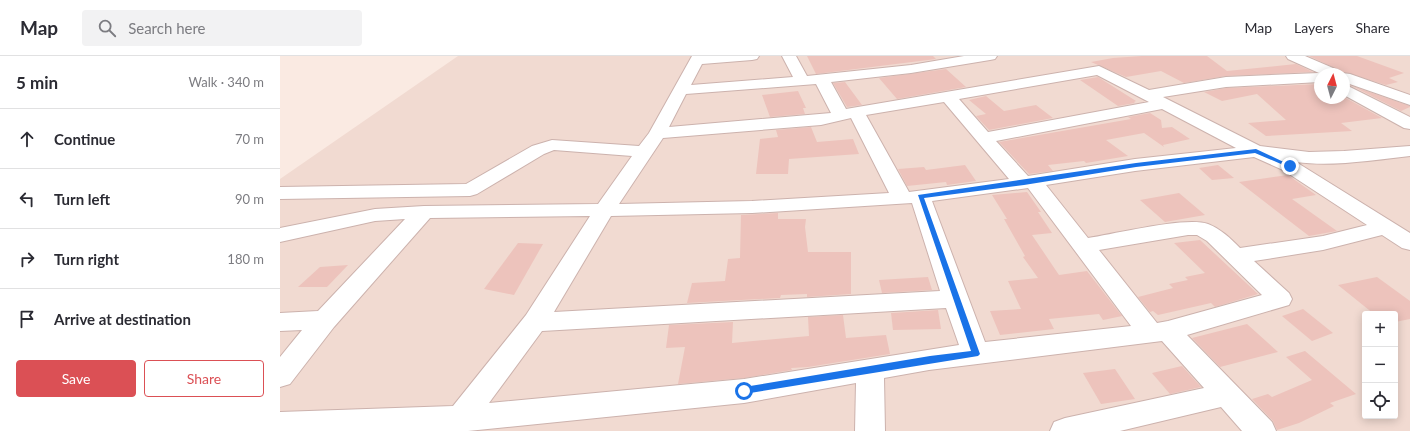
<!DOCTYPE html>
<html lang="en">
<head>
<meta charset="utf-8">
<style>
  :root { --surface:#fff; --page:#f2f2f3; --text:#2b2b33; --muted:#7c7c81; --line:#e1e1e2; --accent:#db5055 }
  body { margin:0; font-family:Lato,sans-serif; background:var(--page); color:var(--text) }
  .controls { position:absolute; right:12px; bottom:12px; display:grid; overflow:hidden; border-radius:4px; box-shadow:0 2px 10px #0003 }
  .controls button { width:36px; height:36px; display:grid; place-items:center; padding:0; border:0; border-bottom:1px solid var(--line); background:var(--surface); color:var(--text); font:20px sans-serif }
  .compass { position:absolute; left:1034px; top:12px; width:36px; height:36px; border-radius:50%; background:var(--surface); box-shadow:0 2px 10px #0003; rotate:6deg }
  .stop { position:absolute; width:12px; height:12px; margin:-9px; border:3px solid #1a73e8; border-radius:50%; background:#fff }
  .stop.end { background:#1a73e8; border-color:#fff; box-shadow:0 1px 4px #0008 }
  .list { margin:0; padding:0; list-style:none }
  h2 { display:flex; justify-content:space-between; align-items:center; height:52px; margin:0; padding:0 16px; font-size:17px }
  h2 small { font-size:13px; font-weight:400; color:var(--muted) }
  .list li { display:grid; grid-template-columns:26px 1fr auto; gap:12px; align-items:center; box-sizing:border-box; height:60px; padding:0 16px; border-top:1px solid var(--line) }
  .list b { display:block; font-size:15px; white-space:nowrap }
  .list em { font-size:13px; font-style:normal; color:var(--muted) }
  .actions { display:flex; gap:8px; padding:12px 16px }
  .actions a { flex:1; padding:9px 0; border:1px solid var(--accent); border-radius:4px; text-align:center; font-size:14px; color:var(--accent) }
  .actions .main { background:var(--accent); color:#fff }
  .icon { flex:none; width:22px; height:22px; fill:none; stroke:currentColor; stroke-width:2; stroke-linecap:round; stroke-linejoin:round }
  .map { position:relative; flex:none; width:1130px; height:375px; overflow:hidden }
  header { display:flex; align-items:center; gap:24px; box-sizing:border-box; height:56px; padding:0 20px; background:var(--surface); border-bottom:1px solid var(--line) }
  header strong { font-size:19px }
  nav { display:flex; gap:22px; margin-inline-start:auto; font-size:14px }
  .search { width:280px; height:36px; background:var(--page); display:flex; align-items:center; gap:10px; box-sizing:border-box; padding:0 14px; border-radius:4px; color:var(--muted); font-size:15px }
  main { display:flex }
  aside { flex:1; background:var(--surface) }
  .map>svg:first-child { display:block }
  .residential { fill:#f1dad1; fill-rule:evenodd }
  .building { fill:#edc3bc }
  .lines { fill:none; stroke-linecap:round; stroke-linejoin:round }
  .minor-casing { stroke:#ccb2ad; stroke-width:2 }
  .minor { fill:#fff; fill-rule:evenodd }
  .route { fill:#1a73e8 }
</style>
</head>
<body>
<header>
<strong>Map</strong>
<div class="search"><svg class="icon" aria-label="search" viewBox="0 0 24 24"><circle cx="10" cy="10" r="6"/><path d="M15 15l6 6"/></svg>Search here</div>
<nav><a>Map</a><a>Layers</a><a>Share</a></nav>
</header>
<main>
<aside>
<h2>5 min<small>Walk · 340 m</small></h2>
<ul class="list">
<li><svg class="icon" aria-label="ahead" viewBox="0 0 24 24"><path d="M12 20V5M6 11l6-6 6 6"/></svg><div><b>Continue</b></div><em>70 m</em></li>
<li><svg class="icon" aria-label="left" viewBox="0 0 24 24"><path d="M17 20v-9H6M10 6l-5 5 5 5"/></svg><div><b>Turn left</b></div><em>90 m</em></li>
<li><svg class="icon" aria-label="right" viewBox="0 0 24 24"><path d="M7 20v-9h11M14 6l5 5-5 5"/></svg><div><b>Turn right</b></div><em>180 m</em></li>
<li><svg class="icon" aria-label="arrive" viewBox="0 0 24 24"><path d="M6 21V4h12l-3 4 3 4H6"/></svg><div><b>Arrive at destination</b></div></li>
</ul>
<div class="actions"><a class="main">Save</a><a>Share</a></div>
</aside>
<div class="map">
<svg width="1130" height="375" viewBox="0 0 1130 375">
  <rect width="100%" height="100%" fill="#faeae2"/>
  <!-- residential -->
  <path class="residential" d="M178,0H1130V375H0V123ZM1040,18H1064V42H1040ZM1085,258H1115V360H1085Z"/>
  <!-- building -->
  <g class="building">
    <path d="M527,0H653L656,3L536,18Z"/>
    <path d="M862,0H927L947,15L1016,8L1033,16L946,20L904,27L881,15L846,21L811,6L833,2Z"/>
    <path d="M1029,0H1077L1124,17L1109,22L1118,26L1106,29L1063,16Z"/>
    <path d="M666,13L686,31L617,43L599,22Z"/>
    <path d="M818,21L856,45L854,46L855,47L838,50L800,24Z"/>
    <path d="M565,26L582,49L567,51L553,27Z"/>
    <path d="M1040,28V42L1064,41L1102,62L1061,67L1072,75L986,80L968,67L1006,64L977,38L942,45L924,36L946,32Z"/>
    <path d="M1072,30L1130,50V51L1121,55Z"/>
    <path d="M518,35L526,52H523L525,58L490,61L482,39Z"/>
    <path d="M706,40L724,55L756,49L773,62L709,74L696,60L706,58L689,44Z"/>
    <path d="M870,57L881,64L882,72L892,71L910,83L883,89L884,91L864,77L826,84L848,100L806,107L804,105L768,109L773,115L749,118L719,86L851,63L848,61Z"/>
    <path d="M531,71L537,86L573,83L579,98L509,103L508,118H476L480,83L498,81L496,74Z"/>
    <path d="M685,109L696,125L667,129L666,126L627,130L618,113L644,111L646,114Z"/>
    <path d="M938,109L954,122L932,124L919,112Z"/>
    <path d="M1008,119L1036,139L1012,143L1057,175L1029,180L959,126Z"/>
    <path d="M747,136L761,156H758L772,177L752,179L779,219L807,215L842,260L823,264L819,258L769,263L774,273L720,279L710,255L741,253L728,225L758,222L743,201L745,200L724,163H727L712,139Z"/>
    <path d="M899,137L925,159L885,166L860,144Z"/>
    <path d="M498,157V163H526L525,171L528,196H571V238L527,241V238L501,239L500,242L407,247L412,227L445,225L448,203L460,202L461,159Z"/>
    <path d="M920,184L978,238L935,251L931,247L878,259L873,255L870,256L858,241L893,232L889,228L908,224L905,221L925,217L894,187Z"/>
    <path d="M238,187L263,188L234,239L204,233Z"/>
    <path d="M68,209L47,231H18L40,211Z"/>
    <path d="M648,221L652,234L602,237L599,224Z"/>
    <path d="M1097,221L1130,245V263L1115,266V258H1094L1058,229Z"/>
    <path d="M1023,253L1053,277L1032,285L1002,260Z"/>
    <path d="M658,254L661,273L613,274L611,257Z"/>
    <path d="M563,259L566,282L606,279L610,298L528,311L511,312L512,314L464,322L398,328L405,291L386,292L389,269L453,266L452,287L529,280L528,261Z"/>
    <path d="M967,268L998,296L940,311L912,282Z"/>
    <path d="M1025,295L1076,338L1050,347L1054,350L1019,367L997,374L993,365L972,343L988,338L992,341L1032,324L1006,301Z"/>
    <path d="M902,310L921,331L890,338L872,317Z"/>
    <path d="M835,313L855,343L821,348L803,317Z"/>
  </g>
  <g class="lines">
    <!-- minor casing -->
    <g class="minor-casing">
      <g id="minor">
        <path d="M412,0H479L477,3L472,4L422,8L411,29L513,21L502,0H516L527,20L631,9L684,0H717L715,3L710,4L631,17L551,26L566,53L819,10L869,34L946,21L1039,17L1008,3L1006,0H1025L1060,15L1062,17L1070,18L1130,39V49L1064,26V18H1040V26L946,31L883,41L980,90L1029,96L1064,95L1130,90V100C1093,104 1053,111 1016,106L1130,177V194L1122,192L1102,179L1043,194L974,205L1009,237L1012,243L1009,249L907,279L992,366L996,375H962L941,351L840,375H770L774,366L785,362L924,332L882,285L649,314L604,322L605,375H575L576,327L464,347L188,375H0V356L173,350L246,259L310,160L150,162L54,271L10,328L0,331V301L22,274L0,275V257L38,255L125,163L95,165L0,186V172L95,153L144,150L318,148L352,100L274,94L264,98L197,138L190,140L0,143V131L186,128L252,90L272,84L359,90L369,77ZM817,19L869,46L708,76L679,43ZM536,28L551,57L389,71L406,38ZM664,46L729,123L629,136L586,59ZM882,53L956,92L855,103L748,120L716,85ZM571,62L609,137L472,145L339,148L383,82L541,69ZM974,101L1003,114L1087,169L1043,180L960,192C950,182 941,173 928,168C906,160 835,178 808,182L766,129L855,115ZM748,132L851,270L705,286L652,145ZM632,147L660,235L274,256L331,160L472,157ZM908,179H917L927,185L982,239L888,265L877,267L819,194ZM666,252L679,289L464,323L209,347L262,275Z"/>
        <path d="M1064,28L1130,61V73L1124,72L1064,39Z"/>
      </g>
    </g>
    <!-- minor -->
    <use href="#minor" class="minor"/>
  </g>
  <!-- route -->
  <path class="route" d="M976,93L1012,110L1008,111L975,97L856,111L744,129L644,142L700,298L698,300L464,338L460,335L464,331L650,300L691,295L638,139L856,107Z"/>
</svg>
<div class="controls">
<button>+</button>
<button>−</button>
<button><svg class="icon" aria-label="locate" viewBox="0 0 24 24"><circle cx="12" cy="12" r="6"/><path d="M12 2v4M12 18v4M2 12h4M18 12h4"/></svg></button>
</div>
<svg class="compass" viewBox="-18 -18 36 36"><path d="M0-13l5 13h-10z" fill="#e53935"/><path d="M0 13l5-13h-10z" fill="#7c7c81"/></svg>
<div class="stop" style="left:464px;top:335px"></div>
<div class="stop end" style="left:1010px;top:110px"></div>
</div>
</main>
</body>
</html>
